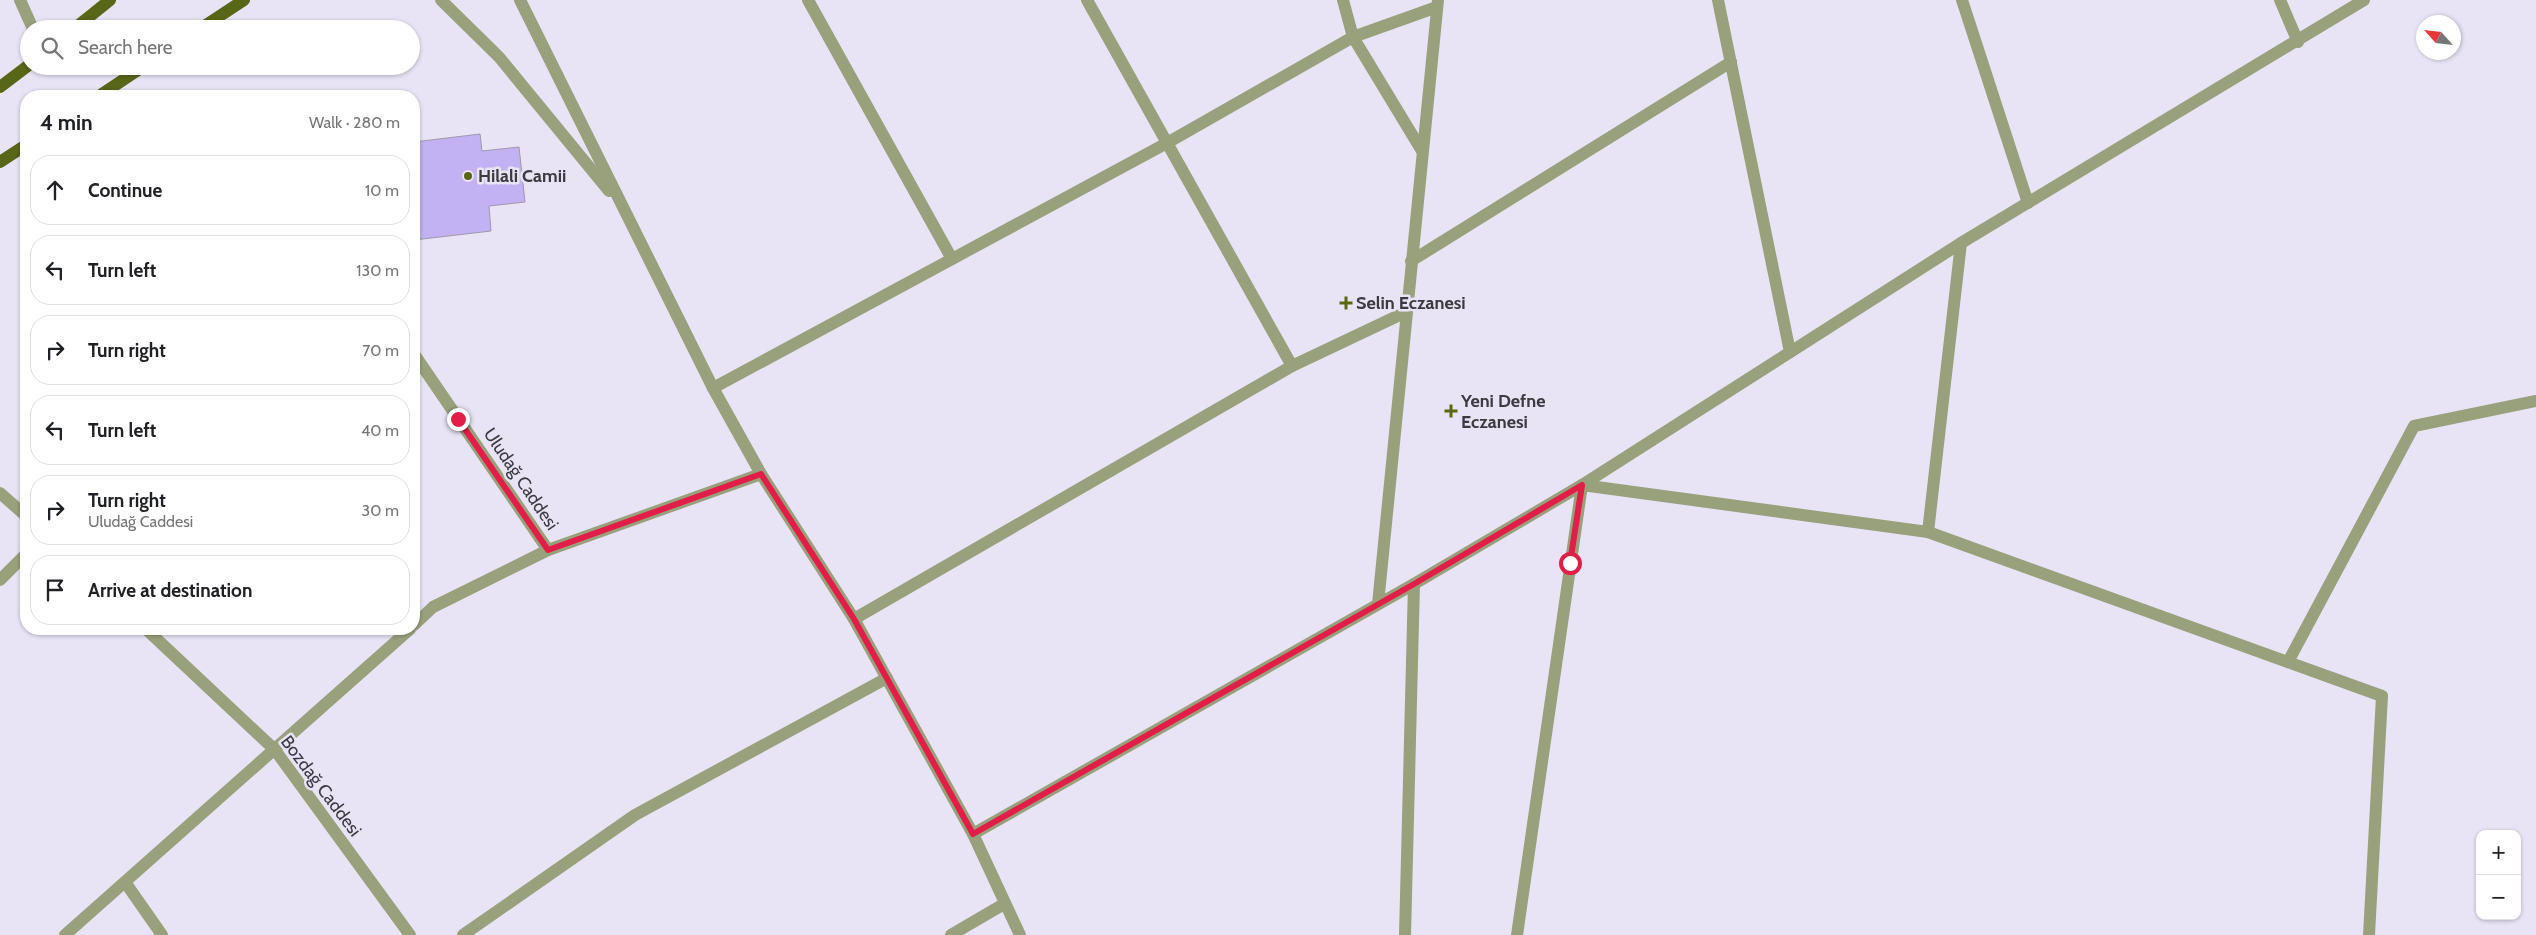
<!DOCTYPE html>
<html lang="en">
<head>
<meta charset="utf-8">
<style>
  :root { --surface:#fff; --page:#f2f2f2; --text:#202124; --muted:#757577; --line:#e0e0e0 }
  body { margin:0; font-family:Cabin,sans-serif; background:var(--page); color:var(--text) }
  .controls { position:absolute; right:15px; bottom:15px; display:grid; overflow:hidden; border-radius:10px; box-shadow:0 1px 4px #0004 }
  .controls button { width:45px; height:45px; display:grid; place-items:center; padding:0; border:0; border-bottom:1px solid var(--line); background:var(--surface); color:var(--text); font:25px sans-serif }
  .compass { position:absolute; left:2416px; top:15px; width:45px; height:45px; border-radius:50%; background:var(--surface); box-shadow:0 1px 4px #0004; rotate:297deg }
  .stop { position:absolute; width:15px; height:15px; margin:-11px; border:4px solid #e11d48; border-radius:50%; background:#fff }
  .stop.end { background:#e11d48; border-color:#fff; box-shadow:0 1px 5px #0008 }
  .list { margin:0; padding:0; list-style:none }
  h2 { display:flex; justify-content:space-between; align-items:center; height:65px; margin:0; padding:0 20px; font-size:21px }
  h2 small { font-size:16px; font-weight:400; color:var(--muted) }
  .list li { display:grid; grid-template-columns:32px 1fr auto; gap:15px; align-items:center; box-sizing:border-box; height:70px; margin:0 10px 10px; padding:0 10px; border:1px solid var(--line); border-radius:20px }
  .list b { display:block; font-size:19px; white-space:nowrap }
  .list p { margin:0; font-size:16px; white-space:nowrap; color:var(--muted) }
  .list em { font-size:16px; font-style:normal; color:var(--muted) }
  .icon { flex:none; width:28px; height:28px; fill:none; stroke:currentColor; stroke-width:2; stroke-linecap:round; stroke-linejoin:round }
  .map { position:relative; flex:none; width:2536px; height:935px; overflow:hidden }
  .search { position:absolute; background:var(--surface); box-shadow:0 1px 4px #0004; left:20px; top:20px; width:400px; height:55px; display:flex; align-items:center; gap:12px; box-sizing:border-box; padding:0 18px; border-radius:28px; color:var(--muted); font-size:19px }
  .panel { position:absolute; background:var(--surface); box-shadow:0 1px 4px #0004; left:20px; top:90px; width:400px; height:545px; border-radius:20px }
  .map>svg:first-child { display:block }
  .building { fill:#c2b1f3; stroke:#9e9aaa }
  .lines { fill:none; stroke-linecap:round; stroke-linejoin:round }
  .minor { stroke:#98a17c; stroke-width:12 }
  .major { stroke:#586618; stroke-width:12 }
  .route { stroke:#e11d48; stroke-width:6 }
  .poi-dot { fill:#59680f; stroke:#e8e4f6; stroke-width:2 }
  .labels { text-anchor:middle; stroke-width:5; stroke-linejoin:round; paint-order:stroke }
  .poi-label { font-size:18px; font-weight:bold; fill:#3c3a41; stroke:#e8e4f6; text-anchor:start }
  .street-label { font-size:18px; fill:#3c3a41; stroke:#e8e4f6 }
</style>
</head>
<body>
<div class="map">
<svg width="2536" height="935" viewBox="0 0 2536 935">
  <rect width="100%" height="100%" fill="#e8e4f6"/>
  <!-- building -->
  <path class="building" d="M480,134L482,151L519,147L525,202L489,206L491,231L414,240V142Z"/>
  <g class="lines">
    <!-- minor -->
    <g class="minor">
      <path d="M20,0L33,29"/>
      <path d="M441,0L499,57L609,191"/>
      <path d="M520,0L713,388L761,474L854,619L973,834L1020,935"/>
      <path d="M808,0L952,259"/>
      <path d="M1087,0L1292,366"/>
      <path d="M1343,0L1353,37L1422,151"/>
      <path d="M1718,0L1790,352"/>
      <path d="M1962,0L2028,203"/>
      <path d="M2280,0L2298,42"/>
      <path d="M1411,261L1731,62"/>
      <path d="M414,354L548,550"/>
      <path d="M713,388L1167,143L1353,37L1437,7"/>
      <path d="M0,493L26,516"/>
      <path d="M1928,532L1961,243"/>
      <path d="M0,580L26,554"/>
      <path d="M1378,604L1438,0"/>
      <path d="M854,619L1292,366L1406,312"/>
      <path d="M414,625L433,607L548,550L761,474"/>
      <path d="M146,629L275,750L410,935"/>
      <path d="M2288,662L2414,426L2536,401"/>
      <path d="M973,834L1414,584L1582,485L1961,243L2364,0"/>
      <path d="M125,882L162,935"/>
      <path d="M65,935L410,629"/>
      <path d="M463,935L635,815L887,678"/>
      <path d="M951,935L1004,904"/>
      <path d="M1405,935L1414,584"/>
      <path d="M1517,935L1582,485L1928,532L2382,696L2369,935"/>
    </g>
    <!-- major -->
    <g class="major">
      <path d="M74,29L110,0"/>
      <path d="M200,29L244,0"/>
      <path d="M0,87L29,65"/>
      <path d="M99,96L144,66"/>
      <path d="M0,162L26,145"/>
    </g>
  </g>
  <g class="lines">
    <!-- route -->
    <path class="route" d="M458,419L548,550L761,474L854,619L973,834L1414,584L1582,485L1570,563"/>
  </g>
  <!-- markers -->
  <g class="poi-dot">
    <circle cx="468" cy="176" r="5"/>
    <path d="M1343.5 295.5h5v5h5v5h-5v5h-5v-5h-5v-5h5z"/>
    <path d="M1448.5 403.5h5v5h5v5h-5v5h-5v-5h-5v-5h5z"/>
  </g>
  <g class="labels">
    <!-- poi labels -->
    <g class="poi-label">
      <text x="478" y="182">Hilali Camii</text>
      <text x="1356" y="309">Selin Eczanesi</text>
      <text x="1461" y="407">Yeni Defne<tspan x="1461" dy="21">Eczanesi</tspan></text>
    </g>
    <!-- street labels -->
    <g class="street-label">
      <text transform="translate(521 479) rotate(56)" y="6">Uludağ Caddesi</text>
      <text transform="translate(321 786) rotate(53)" y="6">Bozdağ Caddesi</text>
    </g>
  </g>
</svg>
<div class="controls">
<button>+</button>
<button>−</button>
</div>
<svg class="compass" viewBox="-18 -18 36 36"><path d="M0-13l5 13h-10z" fill="#e53935"/><path d="M0 13l5-13h-10z" fill="#757577"/></svg>
<div class="stop" style="left:1570px;top:563px"></div>
<div class="stop end" style="left:458px;top:419px"></div>
<div class="search"><svg class="icon" aria-label="search" viewBox="0 0 24 24"><circle cx="10" cy="10" r="6"/><path d="M15 15l6 6"/></svg>Search here</div>
<section class="panel">
<h2>4 min<small>Walk · 280 m</small></h2>
<ul class="list">
<li><svg class="icon" aria-label="ahead" viewBox="0 0 24 24"><path d="M12 20V5M6 11l6-6 6 6"/></svg><div><b>Continue</b></div><em>10 m</em></li>
<li><svg class="icon" aria-label="left" viewBox="0 0 24 24"><path d="M17 20v-9H6M10 6l-5 5 5 5"/></svg><div><b>Turn left</b></div><em>130 m</em></li>
<li><svg class="icon" aria-label="right" viewBox="0 0 24 24"><path d="M7 20v-9h11M14 6l5 5-5 5"/></svg><div><b>Turn right</b></div><em>70 m</em></li>
<li><svg class="icon" aria-label="left" viewBox="0 0 24 24"><path d="M17 20v-9H6M10 6l-5 5 5 5"/></svg><div><b>Turn left</b></div><em>40 m</em></li>
<li><svg class="icon" aria-label="right" viewBox="0 0 24 24"><path d="M7 20v-9h11M14 6l5 5-5 5"/></svg><div><b>Turn right</b><p>Uludağ Caddesi</p></div><em>30 m</em></li>
<li><svg class="icon" aria-label="arrive" viewBox="0 0 24 24"><path d="M6 21V4h12l-3 4 3 4H6"/></svg><div><b>Arrive at destination</b></div></li>
</ul>
</section>
</div>
</body>
</html>
